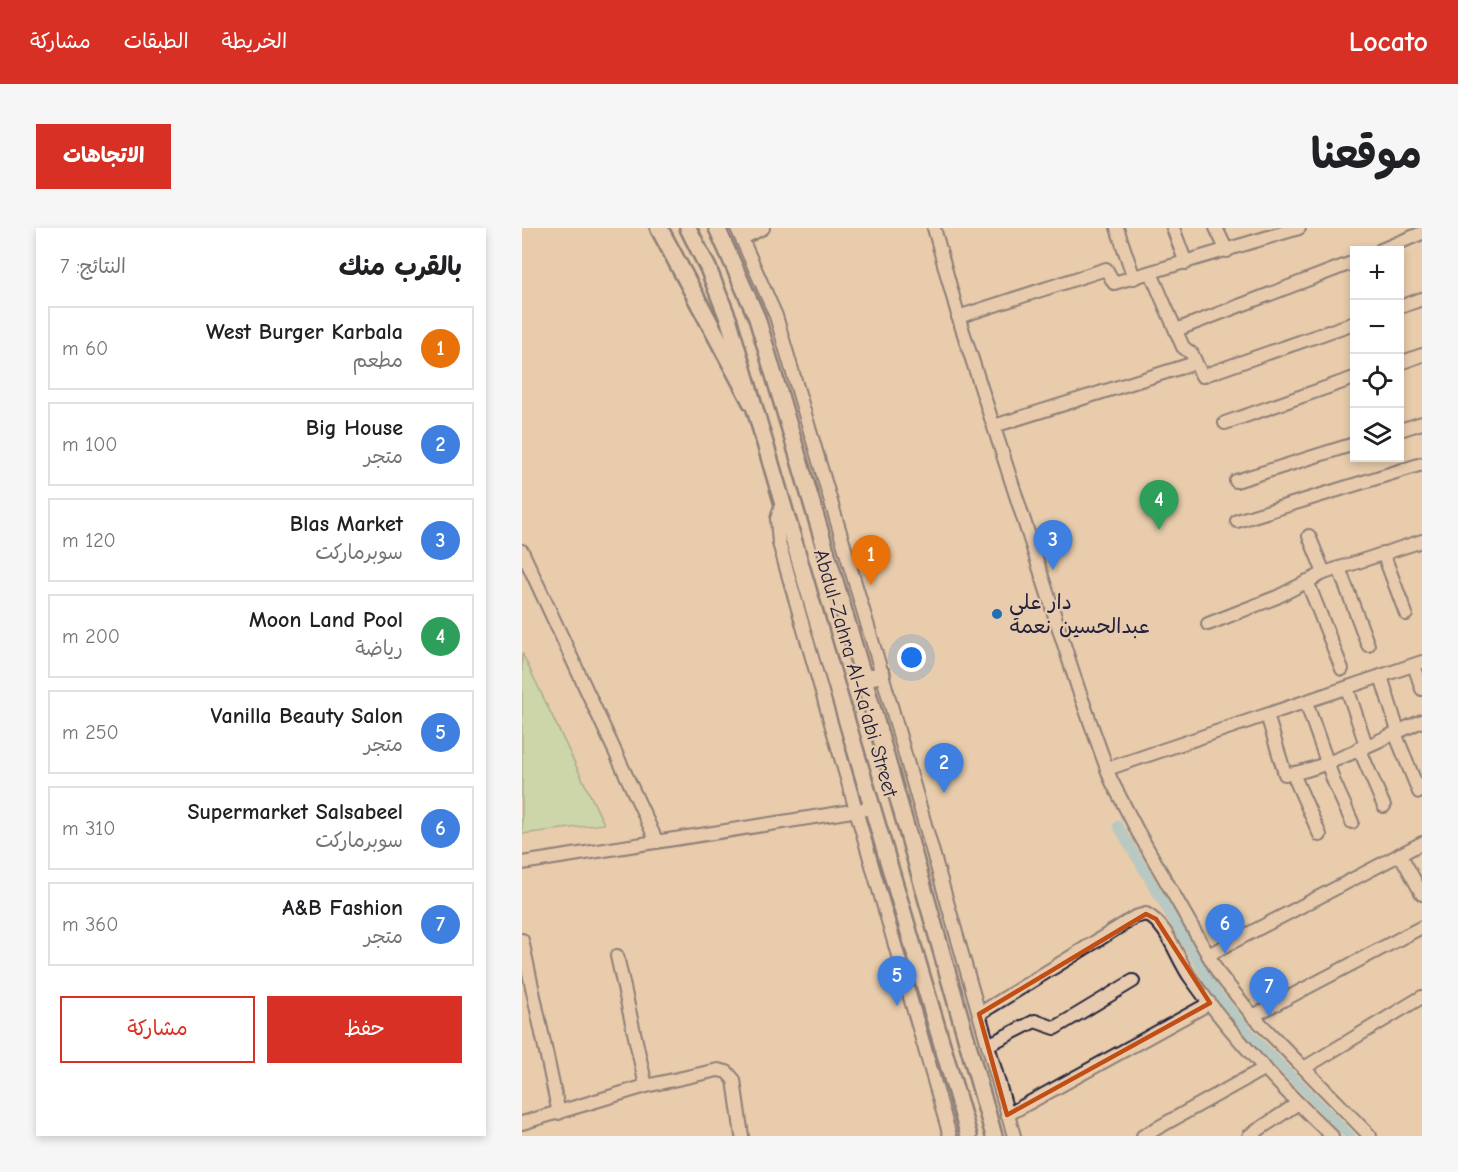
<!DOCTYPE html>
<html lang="ar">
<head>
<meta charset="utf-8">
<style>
  :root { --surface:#fff; --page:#f6f6f6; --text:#202124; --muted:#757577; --line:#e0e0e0; --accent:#d93025 }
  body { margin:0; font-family:"Comic Neue","Playpen Sans Arabic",sans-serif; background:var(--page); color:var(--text); direction:rtl }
  .controls { position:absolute; right:18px; top:18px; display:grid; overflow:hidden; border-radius:0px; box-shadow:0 3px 9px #0003 }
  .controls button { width:54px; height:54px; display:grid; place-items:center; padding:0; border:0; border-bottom:2px solid var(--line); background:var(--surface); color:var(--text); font:30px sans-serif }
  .you { position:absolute; left:390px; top:430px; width:21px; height:21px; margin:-15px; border:4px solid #fff; border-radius:50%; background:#1a73e8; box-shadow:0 0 0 9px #1a73e833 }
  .badge { display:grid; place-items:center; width:39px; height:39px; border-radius:50%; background:var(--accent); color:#fff; font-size:20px; font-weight:700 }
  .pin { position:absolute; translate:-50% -50px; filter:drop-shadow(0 2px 3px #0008) }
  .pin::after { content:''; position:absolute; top:32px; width:21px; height:18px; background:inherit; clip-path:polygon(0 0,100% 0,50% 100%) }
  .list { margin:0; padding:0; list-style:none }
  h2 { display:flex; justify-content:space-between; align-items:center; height:78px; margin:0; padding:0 24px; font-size:26px }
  h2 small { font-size:20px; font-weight:400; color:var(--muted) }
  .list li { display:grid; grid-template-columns:39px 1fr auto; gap:18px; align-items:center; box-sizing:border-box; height:84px; margin:0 12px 12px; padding:0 12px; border:2px solid var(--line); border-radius:0px }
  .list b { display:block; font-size:22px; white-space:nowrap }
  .list p { margin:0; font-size:20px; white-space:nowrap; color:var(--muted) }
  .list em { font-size:20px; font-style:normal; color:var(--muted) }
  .actions { display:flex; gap:12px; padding:18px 24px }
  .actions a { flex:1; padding:14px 0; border:2px solid var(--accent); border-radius:0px; text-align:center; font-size:21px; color:var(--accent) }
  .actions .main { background:var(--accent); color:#fff }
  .icon { flex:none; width:33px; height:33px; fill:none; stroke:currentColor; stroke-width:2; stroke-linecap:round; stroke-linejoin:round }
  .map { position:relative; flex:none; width:900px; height:908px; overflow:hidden; direction:ltr; border-radius:0px }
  header { display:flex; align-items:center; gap:36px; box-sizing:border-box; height:84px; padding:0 30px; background:var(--accent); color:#fff }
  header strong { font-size:28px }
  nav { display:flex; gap:33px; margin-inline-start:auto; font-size:21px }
  .intro { display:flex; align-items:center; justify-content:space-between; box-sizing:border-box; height:144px; padding:0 36px }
  h1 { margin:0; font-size:42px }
  .button { padding:15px 27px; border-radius:0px; background:var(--accent); color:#fff; font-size:21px; font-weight:700 }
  main { display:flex; gap:36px; padding:0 36px }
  aside { flex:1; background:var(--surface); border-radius:0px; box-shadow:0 3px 9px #0003 }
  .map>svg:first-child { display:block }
  .green { fill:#abe2a5; stroke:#668270; stroke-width:1.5 }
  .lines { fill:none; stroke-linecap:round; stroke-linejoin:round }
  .canal { stroke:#7dc5dd; stroke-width:10 }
  .minor-casing { stroke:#22223b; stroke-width:16 }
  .major-casing { stroke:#22223b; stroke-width:20 }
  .highway-casing { stroke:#22223b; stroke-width:21 }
  .minor { stroke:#e8cbaf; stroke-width:12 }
  .major { stroke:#e8cbaf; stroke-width:15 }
  .highway { stroke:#e8cbaf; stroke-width:16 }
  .marked { fill:none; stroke:#c04e15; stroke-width:4.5; stroke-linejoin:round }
  .poi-dot { fill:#1f6fb2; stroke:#e8cbaf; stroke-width:2 }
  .labels { text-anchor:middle; stroke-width:4.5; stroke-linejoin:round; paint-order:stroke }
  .poi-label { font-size:21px; fill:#22223b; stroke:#e8cbaf; text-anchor:start }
  .street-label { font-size:21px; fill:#22223b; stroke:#e8cbaf }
</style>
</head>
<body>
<header>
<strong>Locato</strong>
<nav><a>الخريطة</a><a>الطبقات</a><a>مشاركة</a></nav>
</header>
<div class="intro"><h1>موقعنا</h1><a class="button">الاتجاهات</a></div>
<main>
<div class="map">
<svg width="900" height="908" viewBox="0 0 900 908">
  <rect width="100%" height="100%" fill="#e8ccab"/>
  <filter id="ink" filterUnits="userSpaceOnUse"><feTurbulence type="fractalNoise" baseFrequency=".0167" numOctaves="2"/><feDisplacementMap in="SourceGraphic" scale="12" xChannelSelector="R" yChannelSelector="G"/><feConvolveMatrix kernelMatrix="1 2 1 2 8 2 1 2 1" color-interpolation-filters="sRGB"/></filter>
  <g filter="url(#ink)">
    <!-- green -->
    <path class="green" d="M0,425L82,596L0,606Z"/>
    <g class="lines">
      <!-- canal -->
      <path class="canal" d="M596,598L695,766L730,808L828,908"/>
      <!-- minor casing -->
      <g class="minor-casing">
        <g id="minor">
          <path d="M215,0L254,88L360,446L492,908"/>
          <path d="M412,0L438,94L556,460L589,552L616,604L697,746L731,788L848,908"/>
          <path d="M595,0L612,50"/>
          <path d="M651,0L664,35"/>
          <path d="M694,0L705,23"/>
          <path d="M221,10L241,0"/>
          <path d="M859,22L900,5"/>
          <path d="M629,45L661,119L670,126L680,148L832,95"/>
          <path d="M878,79L900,71"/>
          <path d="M436,89L584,41L592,55L777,0"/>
          <path d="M654,102L832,34"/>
          <path d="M878,135L900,127"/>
          <path d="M703,195L832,150"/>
          <path d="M472,198L673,135"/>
          <path d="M878,202L900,195"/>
          <path d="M714,253L832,216"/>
          <path d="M261,271L255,291L257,315L428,908"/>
          <path d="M715,293L900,236"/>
          <path d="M787,308L802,345L900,313"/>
          <path d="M0,323L135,614"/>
          <path d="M861,325L884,386"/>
          <path d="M817,340L846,417"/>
          <path d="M785,353L820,441"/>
          <path d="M686,396L755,369L802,345"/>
          <path d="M892,437L900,461"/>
          <path d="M859,448L876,503"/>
          <path d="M825,460L844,517"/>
          <path d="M784,474L812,554L830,594"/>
          <path d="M745,487L763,546C793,546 869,506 900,493"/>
          <path d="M873,505L897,564"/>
          <path d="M837,520L862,578"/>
          <path d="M585,541L900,434"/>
          <path d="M771,546L798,607"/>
          <path d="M878,626L900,666"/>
          <path d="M0,635L343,581"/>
          <path d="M0,712L37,885"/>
          <path d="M686,727L900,615"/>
          <path d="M95,728L124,858"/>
          <path d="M457,786L613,689L624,686C646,697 654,729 668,749C709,807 759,860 810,908"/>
          <path d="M731,788L900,699"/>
          <path d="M466,817L513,793L533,800L611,753"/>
          <path d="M782,840L900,769"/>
          <path d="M485,887L688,775"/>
          <path d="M0,895L124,858L196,842L205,844L212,852L220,908"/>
          <path d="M621,908L743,840"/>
          <path d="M727,908L775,876"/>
        </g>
      </g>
      <!-- major casing -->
      <g class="major-casing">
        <g id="major">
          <path d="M166,0L186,40L207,93L447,908"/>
          <path d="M195,0L235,90L342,451L472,908"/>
          <path d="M342,451L360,446"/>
        </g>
      </g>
      <!-- highway casing -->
      <g class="highway-casing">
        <path id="highway" d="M137,0L230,175"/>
      </g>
      <!-- minor -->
      <use href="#minor" class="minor"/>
      <!-- major -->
      <use href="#major" class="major"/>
      <!-- highway -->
      <use href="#highway" class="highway"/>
    </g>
  </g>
  <!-- marked area -->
  <path d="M0 0H900V908H0ZM624,686L634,691L688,775L485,887L457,786Z" fill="#e8ccab" fill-opacity=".55" fill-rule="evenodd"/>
  <path class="marked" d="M624,686L634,691L688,775L485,887L457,786Z"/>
  <!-- markers -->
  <circle class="poi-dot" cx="475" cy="386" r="6"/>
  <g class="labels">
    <!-- poi labels -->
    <g class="poi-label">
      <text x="487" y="381">دار علي<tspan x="487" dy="24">عبدالحسين نعمه</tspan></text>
    </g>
    <!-- street labels -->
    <g class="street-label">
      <text transform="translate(334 445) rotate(74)" y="7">Abdul-Zahra Al-Ka'abi Street</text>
    </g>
  </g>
</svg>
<div class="controls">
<button>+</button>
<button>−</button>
<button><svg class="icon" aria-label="locate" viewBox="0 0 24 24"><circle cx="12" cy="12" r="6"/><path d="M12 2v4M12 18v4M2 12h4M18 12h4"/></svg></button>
<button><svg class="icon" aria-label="layers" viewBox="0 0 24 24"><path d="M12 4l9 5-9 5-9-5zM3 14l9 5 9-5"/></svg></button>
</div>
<div class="you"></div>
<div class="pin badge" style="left:349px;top:357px;background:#e8710a">1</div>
<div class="pin badge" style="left:422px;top:565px;background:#3f7fe0">2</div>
<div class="pin badge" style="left:531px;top:342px;background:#3f7fe0">3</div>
<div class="pin badge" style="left:637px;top:302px;background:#2e9e5b">4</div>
<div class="pin badge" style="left:375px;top:778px;background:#3f7fe0">5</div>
<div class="pin badge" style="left:703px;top:726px;background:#3f7fe0">6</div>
<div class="pin badge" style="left:747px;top:789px;background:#3f7fe0">7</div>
</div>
<aside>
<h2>بالقرب منك<small>النتائج: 7</small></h2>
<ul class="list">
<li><span class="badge" style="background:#e8710a">1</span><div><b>West Burger Karbala</b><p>مطعم</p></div><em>60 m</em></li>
<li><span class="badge" style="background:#3f7fe0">2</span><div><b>Big House</b><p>متجر</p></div><em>100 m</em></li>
<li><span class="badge" style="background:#3f7fe0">3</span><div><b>Blas Market</b><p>سوبرماركت</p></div><em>120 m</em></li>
<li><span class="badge" style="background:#2e9e5b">4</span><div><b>Moon Land Pool</b><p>رياضة</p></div><em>200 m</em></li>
<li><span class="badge" style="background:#3f7fe0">5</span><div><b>Vanilla Beauty Salon</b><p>متجر</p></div><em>250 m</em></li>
<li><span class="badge" style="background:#3f7fe0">6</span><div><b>Supermarket Salsabeel</b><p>سوبرماركت</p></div><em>310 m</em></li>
<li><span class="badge" style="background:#3f7fe0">7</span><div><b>A&amp;B Fashion</b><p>متجر</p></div><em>360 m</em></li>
</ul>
<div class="actions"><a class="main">حفظ</a><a>مشاركة</a></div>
</aside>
</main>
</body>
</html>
